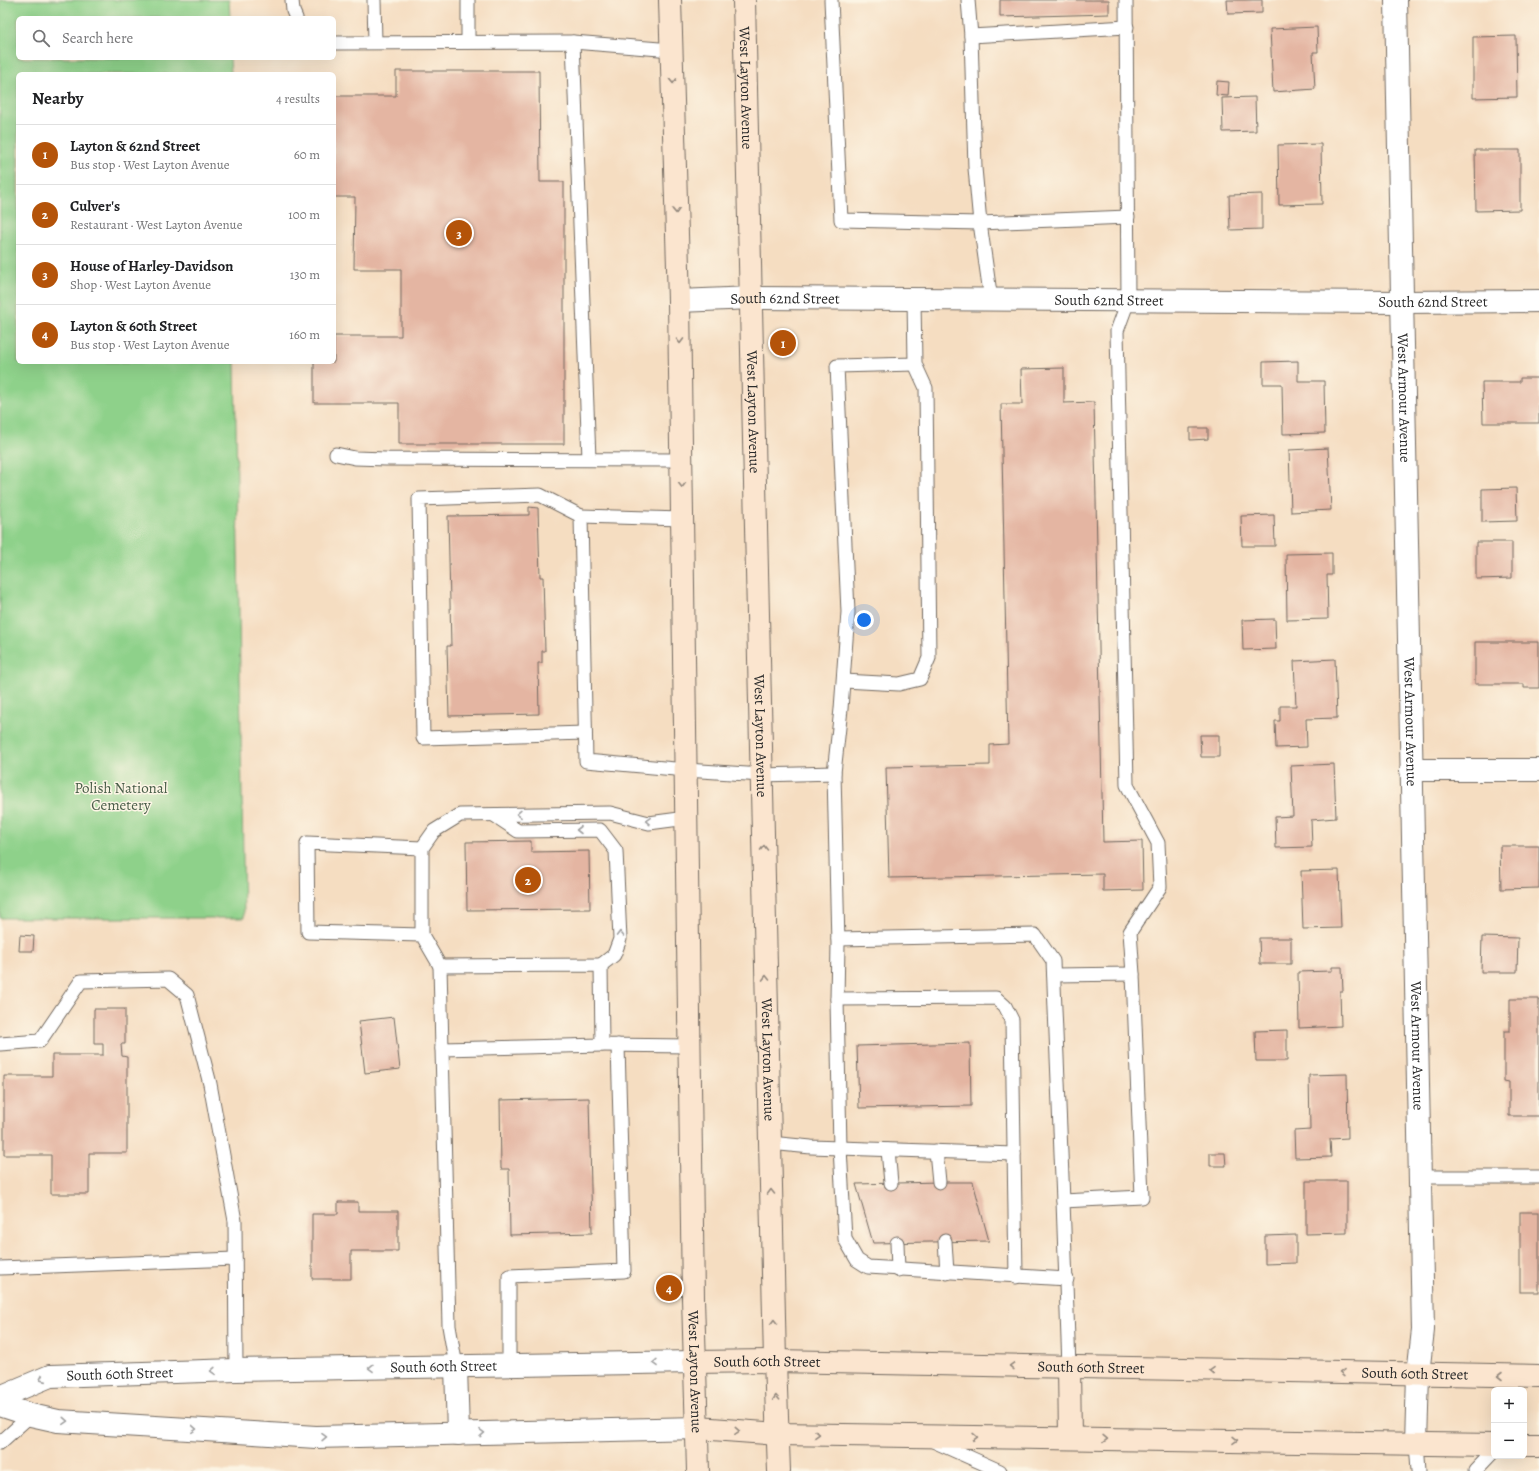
<!DOCTYPE html>
<html lang="en">
<head>
<meta charset="utf-8">
<style>
  :root { --surface:#fff; --page:#f2f2f2; --text:#202124; --muted:#757577; --line:#e0e0e0; --accent:#b45309 }
  body { margin:0; font-family:Alegreya,serif; background:var(--page); color:var(--text) }
  .controls { position:absolute; right:12px; bottom:12px; display:grid; overflow:hidden; border-radius:6px; box-shadow:0 4px 16px #0002 }
  .controls button { width:36px; height:36px; display:grid; place-items:center; padding:0; border:0; border-bottom:1px solid var(--line); background:var(--surface); color:var(--text); font:20px sans-serif }
  .you { position:absolute; left:864px; top:620px; width:14px; height:14px; margin:-10px; border:3px solid #fff; border-radius:50%; background:#1a73e8; box-shadow:0 0 0 6px #1a73e833 }
  .badge { display:grid; place-items:center; width:26px; height:26px; border-radius:50%; background:var(--accent); color:#fff; font-size:13px; font-weight:700 }
  .pin { position:absolute; translate:-50% -50%; border:2px solid #fff; box-shadow:0 1px 4px #0006 }
  .list { margin:0; padding:0; list-style:none }
  h2 { display:flex; justify-content:space-between; align-items:center; height:52px; margin:0; padding:0 16px; font-size:17px }
  h2 small { font-size:13px; font-weight:400; color:var(--muted) }
  .list li { display:grid; grid-template-columns:26px 1fr auto; gap:12px; align-items:center; box-sizing:border-box; height:60px; padding:0 16px; border-top:1px solid var(--line) }
  .list b { display:block; font-size:15px; white-space:nowrap }
  .list p { margin:0; font-size:13px; white-space:nowrap; color:var(--muted) }
  .list em { font-size:13px; font-style:normal; color:var(--muted) }
  .icon { flex:none; width:22px; height:22px; fill:none; stroke:currentColor; stroke-width:2; stroke-linecap:round; stroke-linejoin:round }
  .map { position:relative; flex:none; width:1539px; height:1471px; overflow:hidden }
  .search { position:absolute; background:var(--surface); box-shadow:0 4px 16px #0002; left:16px; top:16px; width:320px; height:44px; display:flex; align-items:center; gap:10px; box-sizing:border-box; padding:0 14px; border-radius:6px; color:var(--muted); font-size:15px }
  .panel { position:absolute; background:var(--surface); box-shadow:0 4px 16px #0002; left:16px; top:72px; width:320px; height:292px; border-radius:6px }
  .map>svg:first-child { display:block }
  .green { fill:#8ed18a; stroke:#5c7e5a }
  .building { fill:#e4b5a2 }
  .lines { fill:none; stroke-linecap:round; stroke-linejoin:round }
  .service-casing { stroke:#726960; stroke-width:15 }
  .minor-casing { stroke:#726960; stroke-width:24 }
  .tertiary-casing { stroke:#726960; stroke-width:24 }
  .secondary-casing { stroke:#726960; stroke-width:24 }
  .service { stroke:#fff; stroke-width:13 }
  .minor { stroke:#fff; stroke-width:22 }
  .tertiary { stroke:#fff; stroke-width:22 }
  .secondary { stroke:#fbe5cf; stroke-width:22 }
  .oneway { stroke:#93887d }
  .oneway2 { stroke:#a0a0a0 }
  .labels { text-anchor:middle; stroke-width:3; stroke-linejoin:round; paint-order:stroke }
  .street-label { font-size:15px; fill:#2b2b2b; stroke:#fcf5e5 }
  .park-label { font-size:15px; fill:#495d48; stroke:#fcf5e5 }
</style>
</head>
<body>
<div class="map">
<svg width="1539" height="1471" viewBox="0 0 1539 1471">
  <rect width="100%" height="100%" fill="#fcf5e5"/>
  <filter id="ink" filterUnits="userSpaceOnUse"><feTurbulence type="fractalNoise" baseFrequency=".025" numOctaves="2"/><feDisplacementMap in="SourceGraphic" scale="8" xChannelSelector="R" yChannelSelector="G"/><feConvolveMatrix kernelMatrix="1 2 1 2 8 2 1 2 1" color-interpolation-filters="sRGB"/></filter>
  <filter id="wash" filterUnits="userSpaceOnUse"><feTurbulence type="fractalNoise" baseFrequency=".012" numOctaves="4" result="noise"/><feDisplacementMap in="SourceGraphic" scale="16" xChannelSelector="R" yChannelSelector="G"/><feGaussianBlur stdDeviation="0.9" result="paint"/><feColorMatrix in="noise" values="0 0 0 0 0 0 0 0 0 0 0 0 0 0 0 0 0 1.4 0 .05"/><feComposite in="paint" operator="in"/></filter>
  <g filter="url(#wash)">
    <rect width="100%" height="100%" fill="#f5ddc1"/>
    <!-- green -->
    <path class="green" d="M0,0H229L230,18H18V58H230L231,74H18V362H235L244,918H0Z"/>
    <g id="blocks">
      <!-- building -->
      <g class="building">
        <path d="M1000,0H1109V14L1000,17Z"/>
        <path d="M1227,0H1262V13L1228,14Z"/>
        <path d="M1317,27L1318,52H1313L1315,89L1273,92L1270,29Z"/>
        <path d="M1516,36L1517,97L1473,98V37Z"/>
        <path d="M396,71H539L540,182H564V444H399V403H314V362H334V336H401V269H354L355,197H334V96H396Z"/>
        <path d="M1217,81L1229,82L1228,96L1216,95Z"/>
        <path d="M1255,97L1256,131L1223,132L1222,98Z"/>
        <path d="M1321,144L1322,204L1279,205L1278,145Z"/>
        <path d="M1475,150H1520V210L1476,211Z"/>
        <path d="M1262,194V229L1230,230L1229,195Z"/>
        <path d="M1298,361V381H1324L1325,433L1283,434L1282,384H1263V362Z"/>
        <path d="M1064,368V403L1094,402L1103,842L1142,841L1143,890L1103,891V874L889,878L886,767L990,765V745L1008,744L1001,404H1022L1021,369Z"/>
        <path d="M1520,378H1539V423H1483L1482,382H1520Z"/>
        <path d="M1190,428H1208V439L1190,440Z"/>
        <path d="M1328,448L1331,510L1291,512L1289,450Z"/>
        <path d="M1516,488L1517,521L1482,522V489Z"/>
        <path d="M529,507L538,508L540,577H543L545,651H542V663H538L539,714L449,716L447,646H451L448,516L529,515Z"/>
        <path d="M1274,515L1275,546H1242L1241,516Z"/>
        <path d="M1476,542H1512V578L1476,579Z"/>
        <path d="M1332,553V575H1327L1328,619L1287,620L1286,554Z"/>
        <path d="M1275,619L1276,649L1243,650L1242,620Z"/>
        <path d="M1475,642H1539V688H1524V684H1475Z"/>
        <path d="M1335,659L1337,718L1306,719L1307,747L1276,748L1275,721H1280V706H1296L1294,661Z"/>
        <path d="M1200,735H1219V757H1201Z"/>
        <path d="M1334,764L1336,818L1311,820L1312,847L1276,848L1275,817L1293,816L1291,766Z"/>
        <path d="M531,841V852L589,851L590,909L467,910L466,842Z"/>
        <path d="M1500,846H1539V888L1501,889Z"/>
        <path d="M1339,870L1341,928L1303,929L1301,871Z"/>
        <path d="M20,935L34,936L33,951H19Z"/>
        <path d="M1482,937L1518,938L1517,972H1481Z"/>
        <path d="M1259,938H1291V964H1260Z"/>
        <path d="M1332,967H1342L1343,991H1340L1341,1026L1299,1028L1298,972L1332,971Z"/>
        <path d="M1510,999H1539V1116H1509V1082L1504,1081V1031H1510Z"/>
        <path d="M94,1009H125V1044H121L122,1056L127,1057V1153H89V1194H51V1155H4V1076H52V1055H103V1044H94Z"/>
        <path d="M394,1017L400,1069L365,1073L359,1021Z"/>
        <path d="M1287,1030V1061H1256L1255,1031Z"/>
        <path d="M970,1043L971,1106L859,1108L857,1046Z"/>
        <path d="M1347,1074L1348,1138L1330,1139L1331,1157L1295,1158L1294,1131L1310,1130L1309,1075Z"/>
        <path d="M589,1098L592,1233L510,1235L509,1169H501L500,1100Z"/>
        <path d="M1210,1153H1225L1226,1166H1210Z"/>
        <path d="M1306,1181H1347V1233L1306,1234Z"/>
        <path d="M939,1182H973L989,1241L873,1243L856,1184Z"/>
        <path d="M338,1202H358V1211H398V1251H351V1279H312V1214H338Z"/>
        <rect x="1520" y="1212" width="19" height="80"/>
        <path d="M1296,1235V1263L1265,1264V1236Z"/>
      </g>
    </g>
  </g>
  <g filter="url(#ink)">
    <use href="#blocks" fill-opacity="0" stroke="#726960" stroke-width="1"/>
    <g class="lines">
      <!-- service casing -->
      <g class="service-casing">
        <g id="service">
          <path d="M292,0L293,11L296,18"/>
          <path d="M374,0L375,42"/>
          <path d="M468,0V42"/>
          <path d="M831,0L841,220L980,223L975,168L971,36"/>
          <path d="M968,0L971,36L1127,27"/>
          <path d="M573,42L589,459"/>
          <path d="M334,43L573,42L672,50"/>
          <path d="M914,299L915,364L837,366L848,612L841,709L834,773L838,944L837,999L840,1148L845,1239L857,1260L868,1267L1067,1279"/>
          <path d="M991,300L980,223L1128,217"/>
          <path d="M336,454L355,458L386,459L681,460"/>
          <path d="M581,516L540,495L419,499L423,738L585,733"/>
          <path d="M682,519L581,516L586,761L686,770L762,775L834,773"/>
          <path d="M844,681L899,684L920,679L929,658L926,388L915,364"/>
          <path d="M494,815L518,831L600,830L616,851L620,939L614,955L601,965"/>
          <path d="M422,848L307,843L308,932L422,935L440,966L601,965L602,1045L690,1046"/>
          <path d="M422,935V848L434,831L460,815L610,813L649,823L687,818"/>
          <path d="M838,939L1035,935L1053,961L1063,1201"/>
          <path d="M440,966L442,1049L602,1045"/>
          <path d="M1054,975L1133,974"/>
          <path d="M837,999L996,998L1005,1006L1012,1020L1016,1277"/>
          <path d="M0,1044L40,1041L81,981L168,979L187,995L210,1084L235,1221L236,1370"/>
          <path d="M442,1049L449,1326L456,1366"/>
          <path d="M770,1143L811,1147L1014,1154"/>
          <path d="M888,1150L891,1183"/>
          <path d="M936,1151L939,1182"/>
          <path d="M1420,1177H1539"/>
          <path d="M945,1241L947,1273"/>
          <path d="M897,1243L898,1270"/>
          <path d="M0,1268L235,1259"/>
          <path d="M509,1366V1276L624,1271L618,1045"/>
          <path d="M1069,1367L1063,1201L1142,1197L1133,974L1130,932L1160,887L1158,843L1127,785L1117,331L1128,301L1126,0"/>
          <path d="M933,1441L1000,1471"/>
          <path d="M0,1443L31,1415"/>
          <path d="M1416,1443L1418,1471"/>
          <path d="M1475,1471L1494,1451"/>
        </g>
      </g>
      <!-- minor casing -->
      <g class="minor-casing">
        <g id="minor">
          <path id="s1" d="M1396,0L1423,1330L1418,1374L1416,1443"/>
          <path id="s2" d="M679,301L752,298L1403,302L1539,301"/>
          <path d="M1411,770H1539"/>
        </g>
      </g>
      <!-- tertiary casing -->
      <g class="tertiary-casing">
        <g id="tertiary">
          <path d="M456,1366L458,1434"/>
          <path id="s3" d="M0,1397L50,1376L236,1370L694,1362"/>
          <path d="M0,1405L31,1415L58,1421L316,1437L698,1428"/>
        </g>
      </g>
      <!-- secondary casing -->
      <g class="secondary-casing">
        <g id="secondary">
          <path id="s4" d="M670,0L679,301L693,1298L698,1471"/>
          <path id="s5" d="M744,0L775,1361L779,1471"/>
          <path id="s6" d="M694,1362L775,1361L1539,1376"/>
          <path d="M1069,1367L1070,1438"/>
          <path d="M698,1428L778,1434L1494,1445"/>
          <path d="M1524,1445H1539"/>
        </g>
      </g>
      <!-- service -->
      <use href="#service" class="service"/>
      <!-- minor -->
      <use href="#minor" class="minor"/>
      <!-- tertiary -->
      <use href="#tertiary" class="tertiary"/>
      <!-- secondary -->
      <use href="#secondary" class="secondary"/>
    </g>
    <!-- one-way arrows -->
    <defs><path id="oneway-chevron" d="M-2-3.5L2.5 0L-2 3.5" fill="none" stroke-width="1.6" stroke-linecap="round" stroke-linejoin="round"/></defs>
    <g class="oneway">
      <use href="#oneway-chevron" transform="translate(673 81) rotate(88)"/>
      <use href="#oneway-chevron" transform="translate(676 211) rotate(88)"/>
      <use href="#oneway-chevron" transform="translate(680 341) rotate(89)"/>
      <use href="#oneway-chevron" transform="translate(682 485) rotate(89)"/>
      <use href="#oneway-chevron" transform="translate(764 848) rotate(-91)"/>
      <use href="#oneway-chevron" transform="translate(766 978) rotate(-91)"/>
      <use href="#oneway-chevron" transform="translate(771 1192) rotate(-91)"/>
      <use href="#oneway-chevron" transform="translate(774 1322) rotate(-91)"/>
      <use href="#oneway-chevron" transform="translate(1012 1366) rotate(-179)"/>
      <use href="#oneway-chevron" transform="translate(1212 1371) rotate(-179)"/>
      <use href="#oneway-chevron" transform="translate(1342 1373) rotate(-179)"/>
      <use href="#oneway-chevron" transform="translate(1500 1376) rotate(-180)"/>
      <use href="#oneway-chevron" transform="translate(776 1398) rotate(-93)"/>
      <use href="#oneway-chevron" transform="translate(737 1431) rotate(4)"/>
      <use href="#oneway-chevron" transform="translate(817 1434) rotate(1)"/>
      <use href="#oneway-chevron" transform="translate(975 1437) rotate(1)"/>
      <use href="#oneway-chevron" transform="translate(1105 1439) rotate(1)"/>
      <use href="#oneway-chevron" transform="translate(1235 1440) rotate(1)"/>
    </g>
    <g class="oneway2">
      <use href="#oneway-chevron" transform="translate(519 814) rotate(179)"/>
      <use href="#oneway-chevron" transform="translate(648 821) rotate(-176)"/>
      <use href="#oneway-chevron" transform="translate(579 830) rotate(180)"/>
      <use href="#oneway-chevron" transform="translate(620 934) rotate(-91)"/>
      <use href="#oneway-chevron" transform="translate(655 1363) rotate(179)"/>
      <use href="#oneway-chevron" transform="translate(371 1368) rotate(179)"/>
      <use href="#oneway-chevron" transform="translate(213 1371) rotate(178)"/>
      <use href="#oneway-chevron" transform="translate(42 1379) rotate(156)"/>
      <use href="#oneway-chevron" transform="translate(65 1421) rotate(4)"/>
      <use href="#oneway-chevron" transform="translate(194 1429) rotate(4)"/>
      <use href="#oneway-chevron" transform="translate(482 1433) rotate(-1)"/>
      <use href="#oneway-chevron" transform="translate(324 1437) rotate(-1)"/>
    </g>
  </g>
  <g class="labels">
    <!-- street labels -->
    <g class="street-label">
      <text dy="5" stroke="none"><textPath href="#s5" startOffset="88">West Layton Avenue</textPath></text>
      <text dy="5" stroke="none"><textPath href="#s2" startOffset="106">South 62nd Street</textPath></text>
      <text dy="5" stroke="none"><textPath href="#s2" startOffset="430">South 62nd Street</textPath></text>
      <text dy="5" stroke="none"><textPath href="#s2" startOffset="754">South 62nd Street</textPath></text>
      <text dy="5" stroke="none"><textPath href="#s1" startOffset="398">West Armour Avenue</textPath></text>
      <text dy="5" stroke="none"><textPath href="#s5" startOffset="412">West Layton Avenue</textPath></text>
      <text dy="5" stroke="none"><textPath href="#s1" startOffset="722">West Armour Avenue</textPath></text>
      <text dy="5" stroke="none"><textPath href="#s5" startOffset="736">West Layton Avenue</textPath></text>
      <text dy="5" stroke="none"><textPath href="#s1" startOffset="1046">West Armour Avenue</textPath></text>
      <text dy="5" stroke="none"><textPath href="#s5" startOffset="1060">West Layton Avenue</textPath></text>
      <text dy="5" stroke="none"><textPath href="#s6" startOffset="73">South 60th Street</textPath></text>
      <text dy="5" stroke="none"><textPath href="#s3" startOffset="448">South 60th Street</textPath></text>
      <text dy="5" stroke="none"><textPath href="#s6" startOffset="397">South 60th Street</textPath></text>
      <text dy="5" stroke="none"><textPath href="#s4" startOffset="1372">West Layton Avenue</textPath></text>
      <text dy="5" stroke="none"><textPath href="#s3" startOffset="124">South 60th Street</textPath></text>
      <text dy="5" stroke="none"><textPath href="#s6" startOffset="721">South 60th Street</textPath></text>
    </g>
    <!-- park labels -->
    <g class="park-label">
      <text x="121" y="793">Polish National<tspan x="121" dy="17">Cemetery</tspan></text>
    </g>
  </g>
</svg>
<div class="controls">
<button>+</button>
<button>−</button>
</div>
<div class="you"></div>
<div class="pin badge" style="left:783px;top:343px">1</div>
<div class="pin badge" style="left:528px;top:880px">2</div>
<div class="pin badge" style="left:459px;top:233px">3</div>
<div class="pin badge" style="left:669px;top:1288px">4</div>
<div class="search"><svg class="icon" aria-label="search" viewBox="0 0 24 24"><circle cx="10" cy="10" r="6"/><path d="M15 15l6 6"/></svg>Search here</div>
<section class="panel">
<h2>Nearby<small>4 results</small></h2>
<ul class="list">
<li><span class="badge">1</span><div><b>Layton &amp; 62nd Street</b><p>Bus stop · West Layton Avenue</p></div><em>60 m</em></li>
<li><span class="badge">2</span><div><b>Culver's</b><p>Restaurant · West Layton Avenue</p></div><em>100 m</em></li>
<li><span class="badge">3</span><div><b>House of Harley-Davidson</b><p>Shop · West Layton Avenue</p></div><em>130 m</em></li>
<li><span class="badge">4</span><div><b>Layton &amp; 60th Street</b><p>Bus stop · West Layton Avenue</p></div><em>160 m</em></li>
</ul>
</section>
</div>
</body>
</html>
